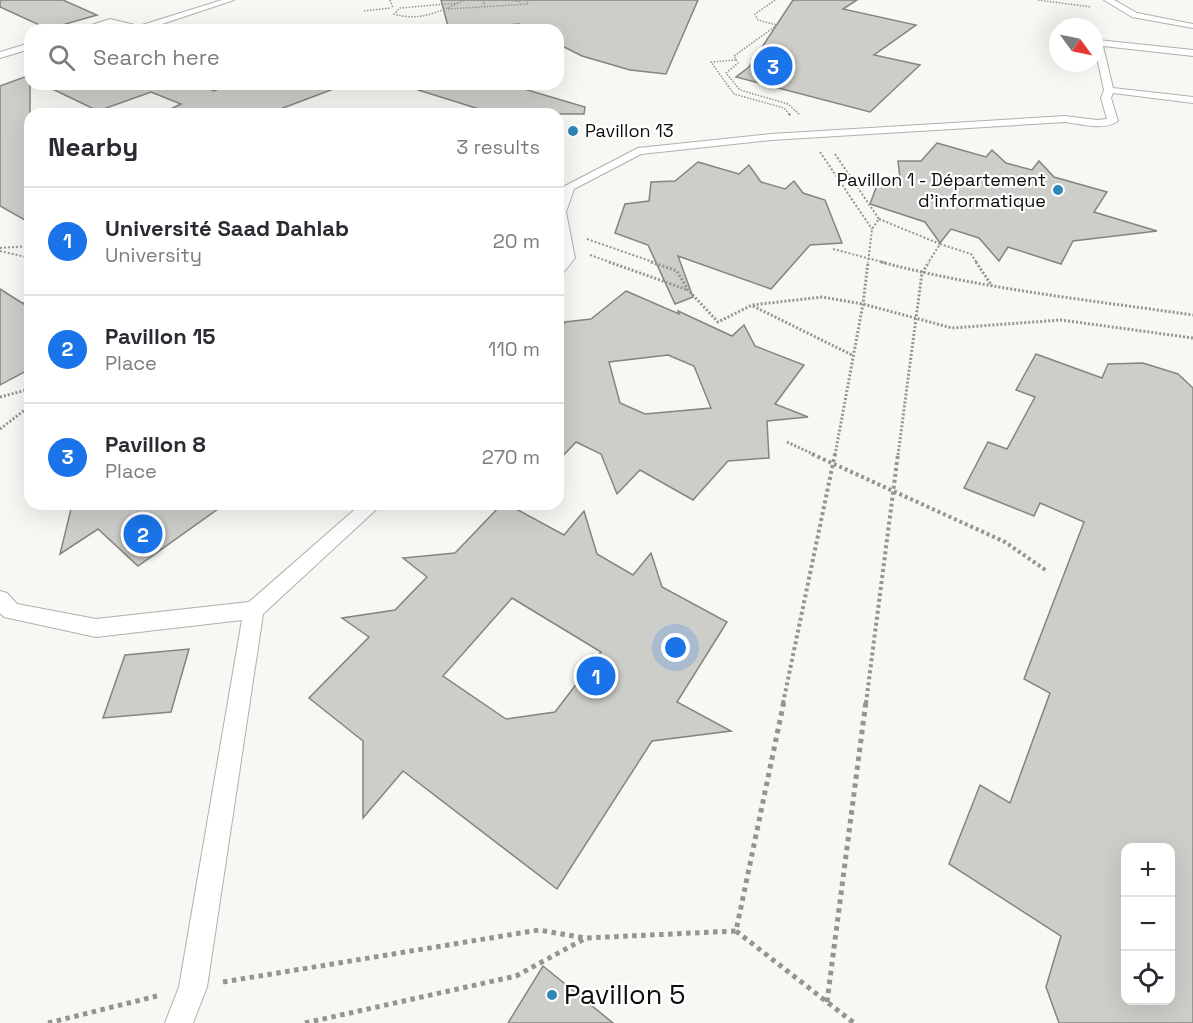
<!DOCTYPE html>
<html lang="en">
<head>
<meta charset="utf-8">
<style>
  :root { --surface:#fff; --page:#f7f7f7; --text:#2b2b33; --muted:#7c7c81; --line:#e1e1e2; --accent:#1a73e8 }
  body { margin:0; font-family:"Space Grotesk",sans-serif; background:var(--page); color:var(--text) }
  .controls { position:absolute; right:18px; bottom:18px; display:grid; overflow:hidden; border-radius:12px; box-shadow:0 6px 24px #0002 }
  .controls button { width:54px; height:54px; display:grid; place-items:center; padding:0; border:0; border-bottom:2px solid var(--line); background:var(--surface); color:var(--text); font:30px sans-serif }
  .compass { position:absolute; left:1049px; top:18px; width:54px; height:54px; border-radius:50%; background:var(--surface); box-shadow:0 6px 24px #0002; rotate:123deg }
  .you { position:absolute; left:676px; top:648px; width:21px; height:21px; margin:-15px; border:4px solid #fff; border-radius:50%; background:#1a73e8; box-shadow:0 0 0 9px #1a73e833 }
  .badge { display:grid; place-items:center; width:39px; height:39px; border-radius:50%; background:var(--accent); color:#fff; font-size:20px; font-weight:700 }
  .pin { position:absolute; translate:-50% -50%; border:3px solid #fff; box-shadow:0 2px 6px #0006 }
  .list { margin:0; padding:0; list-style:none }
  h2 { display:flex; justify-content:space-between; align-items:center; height:78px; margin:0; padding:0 24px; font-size:26px }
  h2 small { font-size:20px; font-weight:400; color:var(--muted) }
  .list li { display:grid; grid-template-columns:39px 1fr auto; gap:18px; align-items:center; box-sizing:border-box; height:108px; padding:0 24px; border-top:2px solid var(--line) }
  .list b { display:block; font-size:22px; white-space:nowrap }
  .list p { margin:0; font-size:20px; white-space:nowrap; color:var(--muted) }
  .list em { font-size:20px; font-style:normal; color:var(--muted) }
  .icon { flex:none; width:33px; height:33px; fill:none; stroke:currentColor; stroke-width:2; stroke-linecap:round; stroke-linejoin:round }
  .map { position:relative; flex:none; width:1193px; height:1023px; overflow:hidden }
  .search { position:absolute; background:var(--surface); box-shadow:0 6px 24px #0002; left:24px; top:24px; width:540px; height:66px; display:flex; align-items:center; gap:15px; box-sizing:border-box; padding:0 21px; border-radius:18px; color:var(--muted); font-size:22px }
  .panel { position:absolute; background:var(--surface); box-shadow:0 6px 24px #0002; left:24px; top:108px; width:540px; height:402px; border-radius:18px }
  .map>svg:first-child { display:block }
  .building { fill:#cdcec9; stroke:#848480; stroke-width:1.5; fill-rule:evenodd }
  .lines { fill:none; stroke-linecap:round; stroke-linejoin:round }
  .lane-casing { stroke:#b0b0ac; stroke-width:2 }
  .path-far4 { stroke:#949491; stroke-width:1.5; stroke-dasharray:1.5 1.5; stroke-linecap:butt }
  .path-far3 { stroke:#949491; stroke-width:2; stroke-dasharray:2 2; stroke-linecap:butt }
  .path-far2 { stroke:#949491; stroke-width:3; stroke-dasharray:2 2; stroke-linecap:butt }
  .path-far1 { stroke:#949491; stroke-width:4; stroke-dasharray:3 3; stroke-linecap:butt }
  .path { stroke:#949491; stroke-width:5; stroke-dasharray:4.5 4.5; stroke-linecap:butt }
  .lane { fill:#fff; fill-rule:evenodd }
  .poi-dot { fill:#3086b5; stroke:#fff; stroke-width:2 }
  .labels { text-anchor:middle; stroke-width:4.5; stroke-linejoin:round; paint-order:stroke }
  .far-poi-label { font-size:18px; fill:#0c0c0a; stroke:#fff; text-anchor:start }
  .near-poi-label { font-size:27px; fill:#0c0c0a; stroke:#fff; text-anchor:start }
</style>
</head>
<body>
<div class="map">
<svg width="1193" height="1023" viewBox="0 0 1193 1023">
  <rect width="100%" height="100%" fill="#f7f7f3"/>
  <!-- building -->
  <g class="building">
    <path d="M0,0H63L97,15L48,29L0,7Z"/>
    <path d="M441,0H698L666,74L630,70L582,56L558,44V30H531L519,24L449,30Z"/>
    <path d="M793,0H857L843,9L916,25L874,55L920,65L870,112L736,77L749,67Z"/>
    <path d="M30,75V223L0,206V86Z"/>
    <path d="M42,84H199L214,91L231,84H339V87L267,114H160L181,104L151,92L98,111Z"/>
    <path d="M419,84H507L585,107L584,114H495L418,90Z"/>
    <path d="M937,143L986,157L992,150L1006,163L1032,170L1039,161L1054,177L1107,192L1094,212L1157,231L1073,241L1061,264L1008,247L999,261L979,238L951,229L940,243L925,222L870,204L879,180L900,178L898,161H921Z"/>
    <path d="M698,162L739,174L749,165L761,182L785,189L794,181L803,193L825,200L842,243L810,245L771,289L678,256L693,297L675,304L648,245L615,233L625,204L649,201L651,182L675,181Z"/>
    <path d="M0,289L30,308V369L0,385Z"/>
    <path d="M626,291L679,314L678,311L732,336L744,325L755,346L804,365L775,404L808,417L767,421L769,458L728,461L693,500L640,470L617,494L601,454L576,442L558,461V333L565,322L591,319ZM668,355L694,366L711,408L645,414L620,403L609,362Z"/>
    <path d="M1036,354L1102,378L1108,364L1143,363L1178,374L1193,388V1023H1059L1046,987L1061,936L949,864L980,785L1010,803L1050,693L1024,679L1084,522L1040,503L1034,516L964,488L988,442L1007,449L1035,397L1016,390ZM1125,848H1170V1000H1125Z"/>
    <path d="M70,504H225L138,566L98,529L60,554L72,505Z"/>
    <path d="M502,504H507L564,535L584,511L597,554L633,575L651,553L662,587L727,622L677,702L731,731L652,741L557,889L403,771L363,818V741L309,698L369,637L342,618L395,610L427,577L403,558L455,553ZM512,598L601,652L555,712L506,719L443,676Z"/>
    <path d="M189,649L171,712L103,718L125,655Z"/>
    <path d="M543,966L613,1023H508Z"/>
  </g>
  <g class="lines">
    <!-- lane casing -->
    <g class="lane-casing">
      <g id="lane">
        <path d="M222,0H234L144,30H127L110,24L89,30H76L110,19L139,26Z"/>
        <path d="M1104,0H1114L1137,13L1193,24V28L1132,17Z"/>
        <path d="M1098,40L1193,50V56L1103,46L1113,88L1193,97V103L1113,93L1111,98L1118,121C1105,131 1081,124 1065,122L771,140L641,154L574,189L566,212L575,258L563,273L558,274V262L562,257C558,233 555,210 563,187L638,148L771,134L1065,116L1097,120L1107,119L1101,98L1104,90L1094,44Z"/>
        <path d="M30,43V49L0,58V52Z"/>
        <path d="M361,504H382L263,614L207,987L193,1023H165L179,987L242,620L96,637L4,617L0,613V591L7,593L17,604L96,619L249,602Z"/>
      </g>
    </g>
    <!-- path-far4 -->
    <g class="path-far4">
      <path d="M390,0L393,8"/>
      <path d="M483,0L485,6"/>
      <path d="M510,0L521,2"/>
      <path d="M775,0L755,14L758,20L777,25L734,56L738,63L726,73L740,90L788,104L800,115"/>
      <path d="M1038,0L1091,7"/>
      <path d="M458,3L400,8L394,14C420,22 441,11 465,0"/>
      <path d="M448,9L528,4L527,0"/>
      <path d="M364,11L391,8"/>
      <path d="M736,60L711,62L734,94L784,108L790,115"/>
    </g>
    <!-- path-far3 -->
    <g class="path-far3">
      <path d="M789,114L791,116"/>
      <path d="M820,152L872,229"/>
      <path d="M835,154L879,219L872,229L868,263"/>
      <path d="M879,219L940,244L928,263"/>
      <path d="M587,239L656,263"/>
      <path d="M940,244L971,254L977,263"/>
      <path d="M0,248L30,246"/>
      <path d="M833,249L886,263"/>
      <path d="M0,251L30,258"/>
      <path d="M590,255L613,263"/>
    </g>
    <!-- path-far2 -->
    <g class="path-far2">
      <path d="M609,262L688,290"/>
      <path d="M651,262L677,271L688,290L718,322L752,305L822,297L863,304L952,328L1061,320L1193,338"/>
      <path d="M881,262C983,289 1089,300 1193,315"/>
      <path d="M976,262L992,286"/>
      <path d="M23,304L30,300"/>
      <path d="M753,306L852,355"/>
      <path d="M0,397L30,389"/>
      <path d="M0,429L30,406"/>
      <path d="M787,442L815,455"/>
      <path d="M835,455L863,304L868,262"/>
      <path d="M898,455L922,273L929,262"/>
    </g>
    <!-- path-far1 -->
    <g class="path-far1">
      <path d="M812,454L1005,542L1047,571"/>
      <path d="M783,703L835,454"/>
      <path d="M866,703L898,454"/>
    </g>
    <!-- path -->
    <g class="path">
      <path d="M736,931L854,1023"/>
      <path d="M223,982L539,930L585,938"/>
      <path d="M827,1002L866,701"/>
      <path d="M48,1023L157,996"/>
      <path d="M305,1023L516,976L586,938L736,931L784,701"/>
    </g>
    <!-- lane -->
    <use href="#lane" class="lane"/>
  </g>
  <!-- markers -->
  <g class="poi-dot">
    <circle cx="573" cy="131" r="6"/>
    <circle cx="1058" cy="190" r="6"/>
    <circle cx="552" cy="995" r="6"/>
  </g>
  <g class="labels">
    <!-- far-poi labels -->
    <g class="far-poi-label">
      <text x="585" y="137">Pavillon 13</text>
      <text x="1046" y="186" text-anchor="end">Pavillon 1 - Département<tspan x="1046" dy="21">d'informatique</tspan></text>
    </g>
    <!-- near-poi labels -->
    <g class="near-poi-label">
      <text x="564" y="1004">Pavillon 5</text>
    </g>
  </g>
</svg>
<div class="controls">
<button>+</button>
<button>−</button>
<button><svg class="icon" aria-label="locate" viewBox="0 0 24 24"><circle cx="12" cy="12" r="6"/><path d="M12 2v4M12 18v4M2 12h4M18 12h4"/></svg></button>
</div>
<svg class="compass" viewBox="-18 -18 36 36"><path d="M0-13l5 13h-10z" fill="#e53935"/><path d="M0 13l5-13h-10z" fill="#7c7c81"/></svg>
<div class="you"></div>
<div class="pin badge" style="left:596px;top:676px">1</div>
<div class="pin badge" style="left:143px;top:534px">2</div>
<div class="pin badge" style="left:773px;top:66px">3</div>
<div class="search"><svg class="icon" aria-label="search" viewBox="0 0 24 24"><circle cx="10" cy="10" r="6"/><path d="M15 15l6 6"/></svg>Search here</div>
<section class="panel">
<h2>Nearby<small>3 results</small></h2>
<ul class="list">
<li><span class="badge">1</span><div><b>Université Saad Dahlab</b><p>University</p></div><em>20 m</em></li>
<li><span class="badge">2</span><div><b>Pavillon 15</b><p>Place</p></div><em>110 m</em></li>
<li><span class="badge">3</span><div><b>Pavillon 8</b><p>Place</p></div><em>270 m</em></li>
</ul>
</section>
</div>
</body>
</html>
